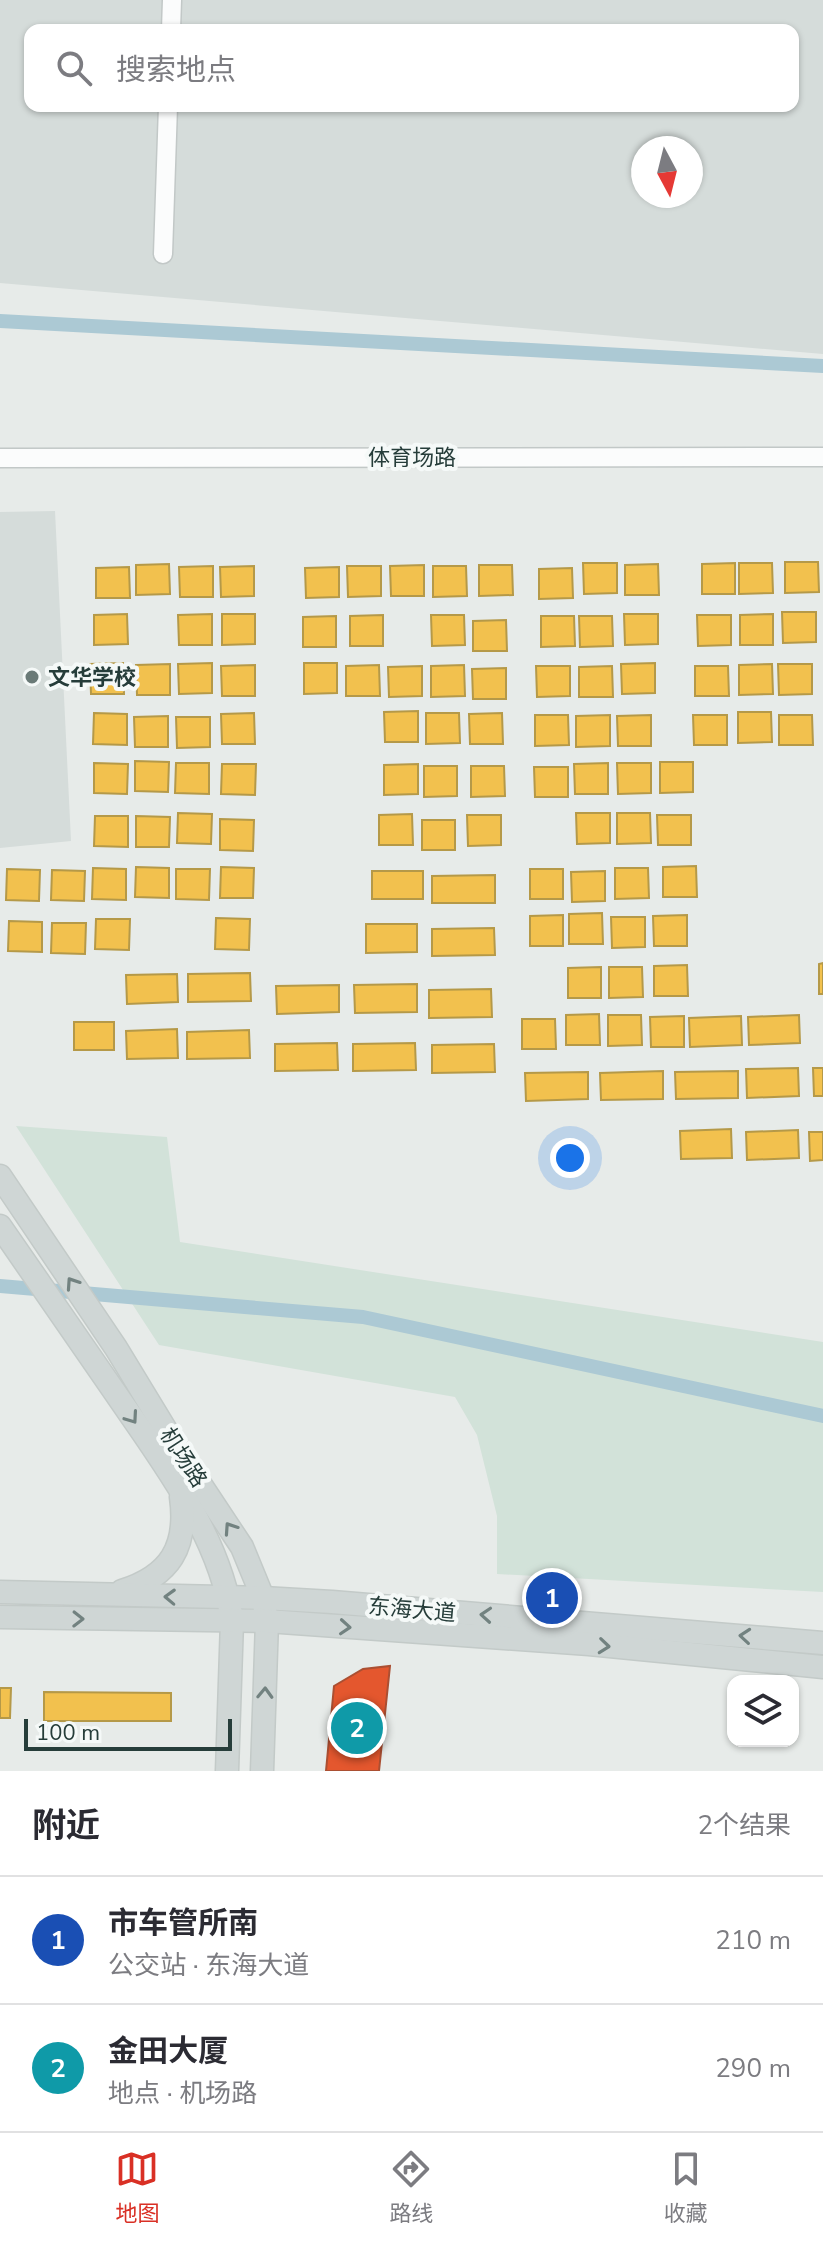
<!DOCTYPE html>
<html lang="zh">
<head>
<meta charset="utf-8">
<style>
  :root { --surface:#fff; --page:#f7f7f7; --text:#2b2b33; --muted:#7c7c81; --line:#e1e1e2; --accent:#d93025 }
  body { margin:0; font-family:"Nunito Sans","Noto Sans SC",sans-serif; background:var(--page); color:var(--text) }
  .controls { position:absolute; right:24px; bottom:24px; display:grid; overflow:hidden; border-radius:16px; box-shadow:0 2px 6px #0004 }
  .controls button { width:72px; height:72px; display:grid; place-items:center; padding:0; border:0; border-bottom:2px solid var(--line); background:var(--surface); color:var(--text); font:40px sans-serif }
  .compass { position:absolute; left:631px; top:136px; width:72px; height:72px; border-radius:50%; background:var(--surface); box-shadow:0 2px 6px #0004; rotate:173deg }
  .scale { position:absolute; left:24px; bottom:20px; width:208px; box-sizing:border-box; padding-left:8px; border:4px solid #263d3a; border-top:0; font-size:22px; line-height:28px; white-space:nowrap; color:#263d3a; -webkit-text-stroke:6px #f5f9f8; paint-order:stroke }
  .you { position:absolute; left:570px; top:1158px; width:28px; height:28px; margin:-20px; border:6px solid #fff; border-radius:50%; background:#1a73e8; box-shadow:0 0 0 12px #1a73e833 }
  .badge { display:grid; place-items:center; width:52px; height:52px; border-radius:50%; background:var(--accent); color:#fff; font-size:26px; font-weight:700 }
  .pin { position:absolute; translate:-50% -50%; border:4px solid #fff; box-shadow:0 2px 8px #0006 }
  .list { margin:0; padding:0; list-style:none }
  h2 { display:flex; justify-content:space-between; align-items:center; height:104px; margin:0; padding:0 32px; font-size:34px }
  h2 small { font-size:26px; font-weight:400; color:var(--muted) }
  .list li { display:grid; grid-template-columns:52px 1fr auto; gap:24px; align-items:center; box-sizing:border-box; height:128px; padding:0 32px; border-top:2px solid var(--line) }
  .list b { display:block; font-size:30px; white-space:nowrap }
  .list p { margin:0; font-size:26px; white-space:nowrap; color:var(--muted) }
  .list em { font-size:26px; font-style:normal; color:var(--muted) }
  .icon { flex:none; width:44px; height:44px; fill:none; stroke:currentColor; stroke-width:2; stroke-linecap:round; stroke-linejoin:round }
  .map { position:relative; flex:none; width:823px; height:1771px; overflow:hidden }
  .search { position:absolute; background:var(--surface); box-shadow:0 2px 6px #0004; left:24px; right:24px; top:24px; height:88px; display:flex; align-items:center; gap:20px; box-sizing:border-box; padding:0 28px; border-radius:16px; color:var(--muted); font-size:30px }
  .sheet { height:360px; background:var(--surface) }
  nav { display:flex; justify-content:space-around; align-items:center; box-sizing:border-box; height:112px; border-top:2px solid var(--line); background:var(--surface); font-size:22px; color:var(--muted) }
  nav a { display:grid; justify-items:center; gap:4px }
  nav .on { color:var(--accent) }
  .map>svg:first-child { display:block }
  .built { fill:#d5dcda; fill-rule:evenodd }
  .green { fill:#d2e2d9 }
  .homes { fill:#f2c14e; stroke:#b59948; stroke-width:2 }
  .shops { fill:#e4572e; stroke:#ab4f32; stroke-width:2 }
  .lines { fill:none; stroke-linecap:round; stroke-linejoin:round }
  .canal { stroke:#acc9d4; stroke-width:14 }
  .secondary-casing { stroke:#c2c8c7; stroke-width:21 }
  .primary-casing { stroke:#c3cac8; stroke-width:25 }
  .secondary { stroke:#fbfcfc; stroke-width:18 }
  .primary { stroke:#cfd6d5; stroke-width:22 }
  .oneway { stroke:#728280 }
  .poi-dot { fill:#6a7a77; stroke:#f5f9f8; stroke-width:3 }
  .labels { text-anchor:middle; stroke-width:8; stroke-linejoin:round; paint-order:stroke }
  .street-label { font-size:22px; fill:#263d3a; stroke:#f5f9f8 }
  .poi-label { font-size:22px; font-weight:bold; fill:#263d3a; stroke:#f5f9f8; text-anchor:start }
</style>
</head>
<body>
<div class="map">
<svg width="823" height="1771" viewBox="0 0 823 1771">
  <rect width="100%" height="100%" fill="#e7ebe9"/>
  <!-- built -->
  <g class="built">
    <path d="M0,0H823V354L0,283ZM30,30H793V106H30ZM643,148H691V196H643Z"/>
    <path d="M55,511L71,841L0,848V512Z"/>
  </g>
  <!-- green -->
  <path class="green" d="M16,1126L167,1137L180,1242L823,1342V1592L497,1574V1516L477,1435L455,1397L159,1345Z"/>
  <!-- homes -->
  <g class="homes">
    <path d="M785,562H818L819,592L785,593Z"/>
    <path d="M583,563H617V593L584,594Z"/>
    <path d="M735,563V594H702V564Z"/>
    <path d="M739,563H772L773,593L739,594Z"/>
    <path d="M169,564L170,594L136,595V565Z"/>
    <path d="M658,564L659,595H625V565Z"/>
    <path d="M424,565V596H391L390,566Z"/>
    <path d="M479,565H512L513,595L479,596Z"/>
    <path d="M213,566V597H180L179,567Z"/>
    <path d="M254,566V596L221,597L220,567Z"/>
    <path d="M347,566H381V596L348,597Z"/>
    <path d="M433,566H466L467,596L433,597Z"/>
    <path d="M129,567L130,598H96V568Z"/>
    <path d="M339,567V597L306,598L305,568Z"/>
    <path d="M572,568L573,598L539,599V569Z"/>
    <path d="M782,612H816V642L783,643Z"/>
    <path d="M127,614L128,644L94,645V615Z"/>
    <path d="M212,614V645H179L178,615Z"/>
    <path d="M222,614H255V644L222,645Z"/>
    <path d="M624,614H658V644L625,645Z"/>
    <path d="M773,614V645H740V615Z"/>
    <path d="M383,615V646H350V616Z"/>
    <path d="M431,615H464L465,645L432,646Z"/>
    <path d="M697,615H731V645L698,646Z"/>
    <path d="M336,616V647H303V617Z"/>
    <path d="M541,616H574L575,646L541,647Z"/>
    <path d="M579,616H612L613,646L580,647Z"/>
    <path d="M506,620L507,651H473V621Z"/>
    <path d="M123,663L124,694H91L90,664Z"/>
    <path d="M212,663V693L179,694L178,664Z"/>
    <path d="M304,663H337V693L304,694Z"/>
    <path d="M655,663V693L622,694L621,664Z"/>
    <path d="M170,664V695H137L136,665Z"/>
    <path d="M772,664L773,694L739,695V665Z"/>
    <path d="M778,664H812V694L779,695Z"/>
    <path d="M255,665V696H222L221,666Z"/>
    <path d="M379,665L380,696H346V666Z"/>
    <path d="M464,665L465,696L431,697V666Z"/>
    <path d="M422,666V696L389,697L388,667Z"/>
    <path d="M536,666H570V696L537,697Z"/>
    <path d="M612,666L613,697H579V667Z"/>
    <path d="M695,666H728L729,696H695Z"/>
    <path d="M506,668V699H473L472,669Z"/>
    <path d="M418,711V742H385L384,712Z"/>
    <path d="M738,712H771L772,742L738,743Z"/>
    <path d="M94,713L127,714V745L93,744Z"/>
    <path d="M254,713L255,744H222L221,714Z"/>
    <path d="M426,713H459L460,743L426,744Z"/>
    <path d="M502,713L503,744H470L469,714Z"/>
    <path d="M535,715H568L569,745L535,746Z"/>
    <path d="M610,715V746L576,747V716Z"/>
    <path d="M651,715V746H618L617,716Z"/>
    <path d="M693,715H727V745H694Z"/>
    <path d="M779,715H812L813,745H779Z"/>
    <path d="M168,716V747H135L134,717Z"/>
    <path d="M176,717H210V747L177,748Z"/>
    <path d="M135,761L169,762L168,792L135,791Z"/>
    <path d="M660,762H693V792L660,793Z"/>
    <path d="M94,763L128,764L127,794L94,793Z"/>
    <path d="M176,763H209V794L175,793Z"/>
    <path d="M608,763V794H575L574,764Z"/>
    <path d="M617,763H651V793L618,794Z"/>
    <path d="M222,764H256L255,795L221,794Z"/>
    <path d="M418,764V794L384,795V765Z"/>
    <path d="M424,766H457V796L424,797Z"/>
    <path d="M471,766H504L505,796L471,797Z"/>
    <path d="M534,767H568V797H535Z"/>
    <path d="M178,813L212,814L211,844L177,843Z"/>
    <path d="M576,813H610V843L577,844Z"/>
    <path d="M617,813H650L651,843L617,844Z"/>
    <path d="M412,814L413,845H379V815Z"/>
    <path d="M467,815H501V845L468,846Z"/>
    <path d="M657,815H691V845H658Z"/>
    <path d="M95,816H128V847L94,846Z"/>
    <path d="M136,816L170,817L169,847H136Z"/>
    <path d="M220,819L254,820L253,851L220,850Z"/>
    <rect x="422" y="820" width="33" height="30"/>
    <path d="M696,866L697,897H663V867Z"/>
    <path d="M136,867L169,868V898L135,897Z"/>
    <path d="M221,867L254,868L253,898H220Z"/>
    <path d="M93,868L126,869V900L92,899Z"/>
    <path d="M615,868H648L649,898L615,899Z"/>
    <path d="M7,869L40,870L39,901L6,900Z"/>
    <path d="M176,869H210L209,900L176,899Z"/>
    <rect x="530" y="869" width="33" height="30"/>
    <path d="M52,870L85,871L84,901L51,900Z"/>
    <rect x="372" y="871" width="51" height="28"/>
    <path d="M605,871V901L572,902L571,872Z"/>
    <path d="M495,875V903H432V876Z"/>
    <path d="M602,913L603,944H569V914Z"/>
    <path d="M563,915V946H530V916Z"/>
    <path d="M687,915V946H654L653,916Z"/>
    <path d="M611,917H645V947L612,948Z"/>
    <path d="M216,918L250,919L249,950L215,949Z"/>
    <path d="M96,919H130L129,950L95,949Z"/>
    <path d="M9,921L42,922V952L8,951Z"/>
    <path d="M52,923H86L85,954L51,953Z"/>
    <path d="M366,924H417V952L366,953Z"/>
    <path d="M494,928L495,955L432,956V929Z"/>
    <path d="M823,963V994H819V964Z"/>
    <path d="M687,965L688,996H654V966Z"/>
    <path d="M601,967V998H568V968Z"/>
    <path d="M609,967H642L643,997L609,998Z"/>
    <path d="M250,973L251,1001L188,1002V974Z"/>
    <path d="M177,974L178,1002L127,1004L126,975Z"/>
    <path d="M417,984V1012L355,1013L354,985Z"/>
    <path d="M339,985V1012L277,1014L276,986Z"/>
    <path d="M491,989L492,1017L429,1018V990Z"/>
    <path d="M599,1014L600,1045H566V1015Z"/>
    <path d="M608,1015H641L642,1045L608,1046Z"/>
    <path d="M799,1015L800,1043L749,1045L748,1017Z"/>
    <path d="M684,1016V1047H651L650,1017Z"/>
    <path d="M741,1016L742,1045L690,1047L689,1018Z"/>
    <path d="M522,1019H555L556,1049H522Z"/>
    <rect x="74" y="1022" width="40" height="28"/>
    <path d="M177,1029L178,1058L127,1059L126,1031Z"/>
    <path d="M249,1030L250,1058L187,1059V1032Z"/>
    <path d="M337,1043L338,1070L275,1071V1044Z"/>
    <path d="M415,1043L416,1070L353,1071V1044Z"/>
    <path d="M494,1044L495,1072L432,1073V1045Z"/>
    <path d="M798,1068L799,1096L747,1098L746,1069Z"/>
    <path d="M813,1068H823V1096H814Z"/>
    <path d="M663,1071V1099L601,1100L600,1073Z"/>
    <path d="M738,1071V1098L676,1099L675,1072Z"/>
    <path d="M588,1072V1099L526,1101L525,1073Z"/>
    <path d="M731,1129L732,1158L681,1159L680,1131Z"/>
    <path d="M798,1130L799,1158L747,1160L746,1132Z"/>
    <path d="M809,1132H823V1160L810,1161Z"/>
    <path d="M0,1688H11L10,1718H0Z"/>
    <path d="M44,1692L171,1693V1721H44Z"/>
  </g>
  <!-- shops -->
  <path class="shops" d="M390,1666L379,1771H326L334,1686L363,1669Z"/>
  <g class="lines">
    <!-- canal -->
    <g class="canal">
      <path d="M0,321L823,366"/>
      <path d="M0,1286L363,1317L823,1416"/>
    </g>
    <!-- secondary casing -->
    <g class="secondary-casing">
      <g id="secondary">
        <path d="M171,30L172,0"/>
        <path d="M163,254L168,106"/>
        <path d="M0,458L823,457"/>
      </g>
    </g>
    <!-- primary casing -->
    <g class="primary-casing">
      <g id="primary">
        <path d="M0,1176L116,1348L181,1455L242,1547L263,1598L267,1621L262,1771"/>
        <path d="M0,1226C38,1281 76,1336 114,1391C161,1460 221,1536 232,1621L227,1771"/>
        <path d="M122,1591C170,1576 188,1547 181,1497"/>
        <path d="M0,1592L263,1598L332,1602L823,1643"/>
        <path d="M0,1617L267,1621L589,1644L823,1667"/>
      </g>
    </g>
    <!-- secondary -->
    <use href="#secondary" class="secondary"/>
    <!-- primary -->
    <use href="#primary" class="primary"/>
  </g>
  <!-- one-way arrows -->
  <defs><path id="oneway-chevron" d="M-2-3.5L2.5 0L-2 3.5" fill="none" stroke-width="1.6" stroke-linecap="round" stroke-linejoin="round" transform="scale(2)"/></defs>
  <g class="oneway">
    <use href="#oneway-chevron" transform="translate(72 1283) rotate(-124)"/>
    <use href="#oneway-chevron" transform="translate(132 1418) rotate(55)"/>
    <use href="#oneway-chevron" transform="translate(230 1528) rotate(-124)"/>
    <use href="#oneway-chevron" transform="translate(170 1597) rotate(-178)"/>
    <use href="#oneway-chevron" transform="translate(486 1615) rotate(-176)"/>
    <use href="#oneway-chevron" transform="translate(78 1619) rotate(1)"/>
    <use href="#oneway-chevron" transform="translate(345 1627) rotate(4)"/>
    <use href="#oneway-chevron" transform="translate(745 1636) rotate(-175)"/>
    <use href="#oneway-chevron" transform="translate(604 1646) rotate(6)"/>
    <use href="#oneway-chevron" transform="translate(265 1693) rotate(-88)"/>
  </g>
  <!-- markers -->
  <circle class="poi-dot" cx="32" cy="677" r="8"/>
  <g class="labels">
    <!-- street labels -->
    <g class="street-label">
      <text x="412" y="465">体育场路</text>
      <text transform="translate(184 1457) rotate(57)" y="8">机场路</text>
      <text transform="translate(412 1609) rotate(5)" y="8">东海大道</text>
    </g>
    <!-- poi labels -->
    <g class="poi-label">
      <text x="48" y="685">文华学校</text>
    </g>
  </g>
</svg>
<div class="controls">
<button><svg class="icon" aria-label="layers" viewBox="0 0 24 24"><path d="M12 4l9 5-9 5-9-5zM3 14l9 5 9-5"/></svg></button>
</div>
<svg class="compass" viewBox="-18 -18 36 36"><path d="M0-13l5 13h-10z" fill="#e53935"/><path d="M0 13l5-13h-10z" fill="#7c7c81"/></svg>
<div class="scale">100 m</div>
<div class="you"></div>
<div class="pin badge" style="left:552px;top:1598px;background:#1a4fb4">1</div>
<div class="pin badge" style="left:357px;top:1728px;background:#0f9aa8">2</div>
<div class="search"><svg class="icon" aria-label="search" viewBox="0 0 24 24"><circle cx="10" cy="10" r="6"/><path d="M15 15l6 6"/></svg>搜索地点</div>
</div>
<section class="sheet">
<h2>附近<small>2个结果</small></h2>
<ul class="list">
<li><span class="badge" style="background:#1a4fb4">1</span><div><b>市车管所南</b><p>公交站 · 东海大道</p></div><em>210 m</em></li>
<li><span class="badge" style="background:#0f9aa8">2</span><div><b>金田大厦</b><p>地点 · 机场路</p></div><em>290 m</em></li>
</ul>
</section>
<nav>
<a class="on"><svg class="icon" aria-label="map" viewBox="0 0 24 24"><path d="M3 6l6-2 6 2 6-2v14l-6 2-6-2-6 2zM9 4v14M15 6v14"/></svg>地图</a>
<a><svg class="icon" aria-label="directions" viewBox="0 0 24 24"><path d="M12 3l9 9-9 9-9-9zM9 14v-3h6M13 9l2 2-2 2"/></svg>路线</a>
<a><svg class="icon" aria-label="saved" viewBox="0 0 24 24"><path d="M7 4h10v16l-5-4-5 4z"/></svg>收藏</a>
</nav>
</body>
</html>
